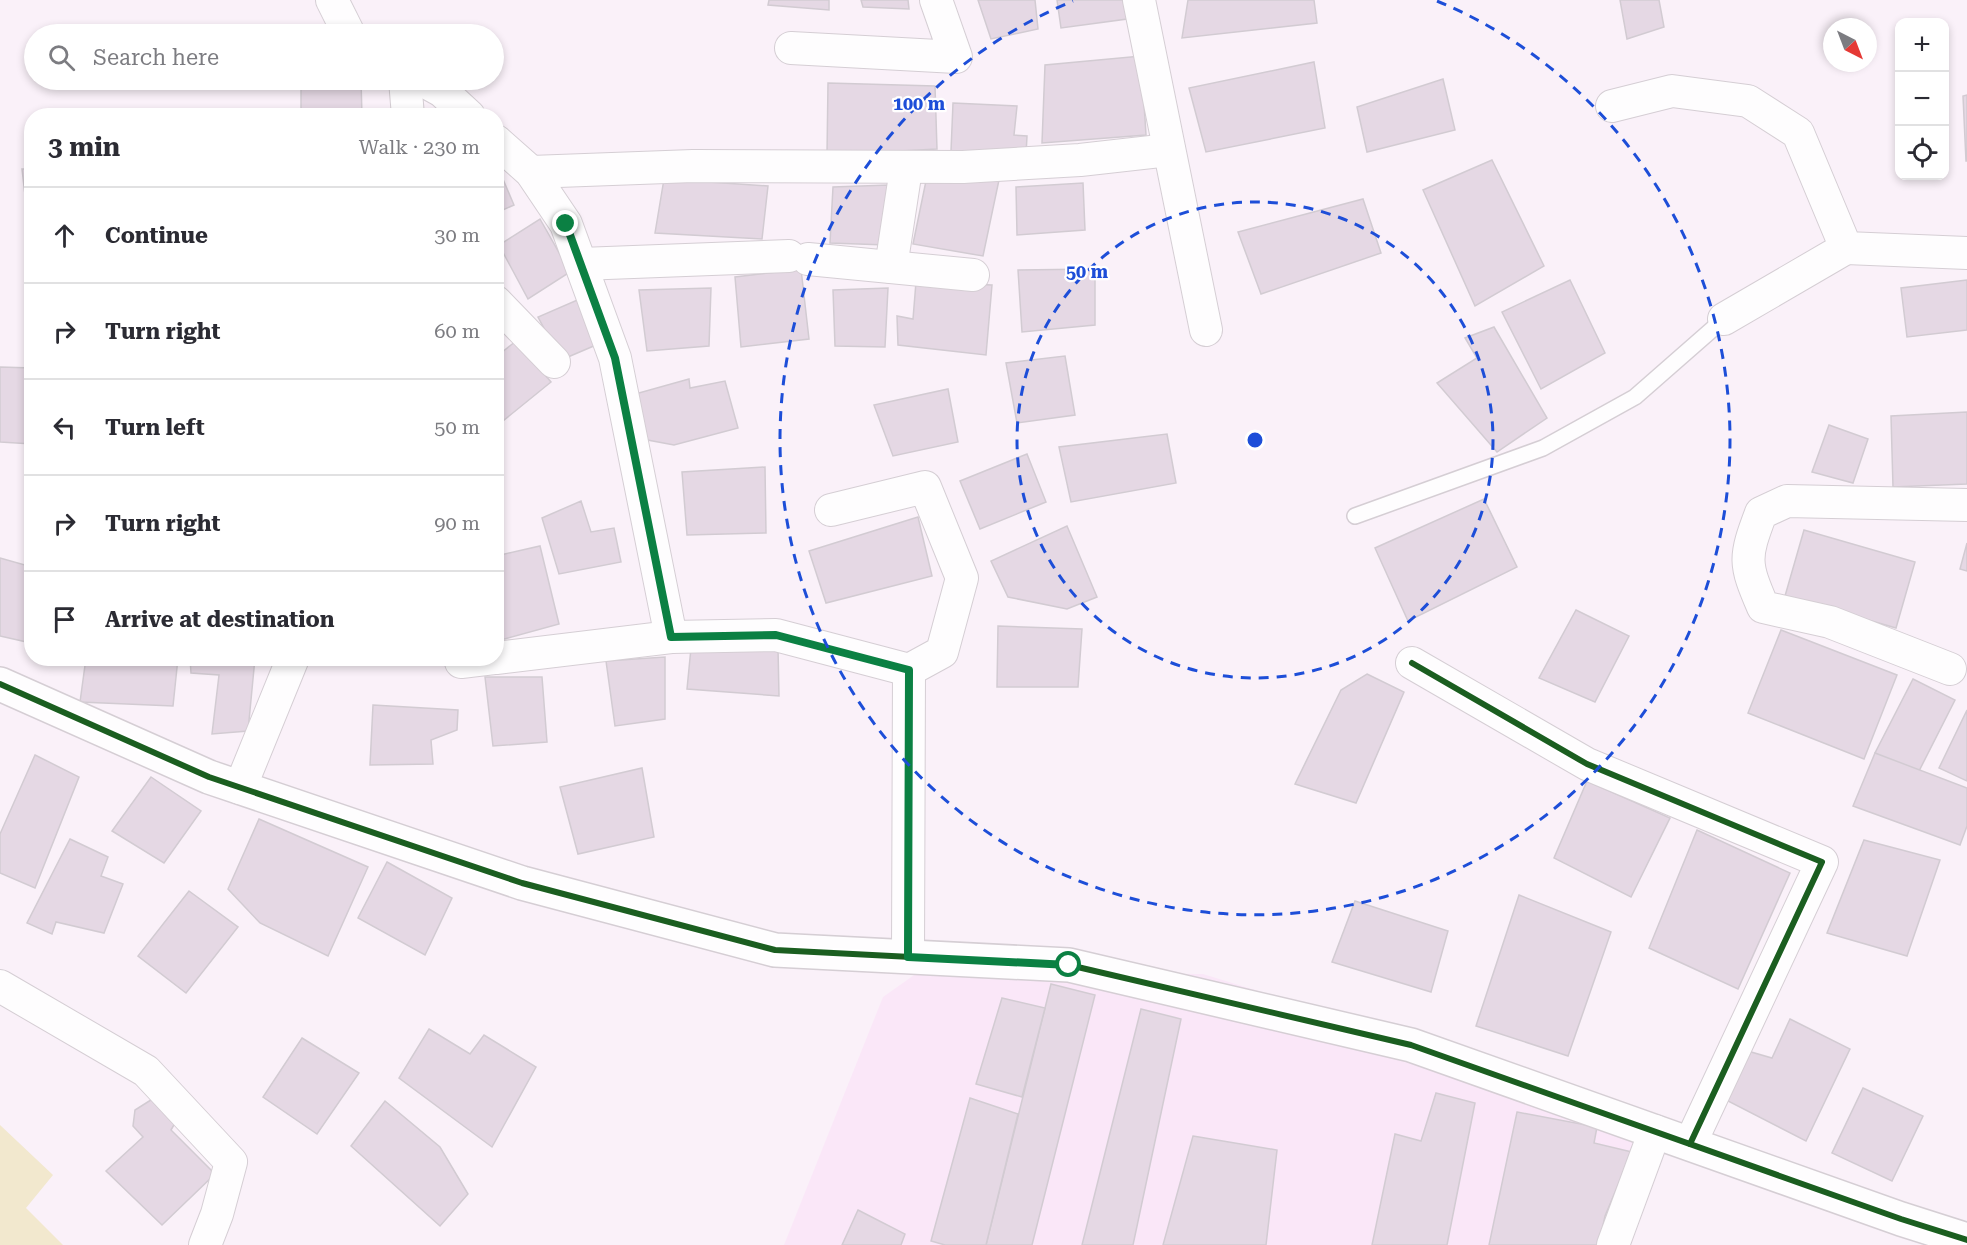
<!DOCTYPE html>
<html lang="en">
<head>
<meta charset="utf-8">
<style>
  :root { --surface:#fff; --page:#f2f2f3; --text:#2b2b33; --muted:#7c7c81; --line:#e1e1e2 }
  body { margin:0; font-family:"Roboto Serif",serif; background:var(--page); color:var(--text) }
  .controls { position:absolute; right:18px; top:18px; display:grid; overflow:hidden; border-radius:12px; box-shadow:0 3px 9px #0003 }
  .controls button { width:54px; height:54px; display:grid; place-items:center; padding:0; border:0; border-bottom:2px solid var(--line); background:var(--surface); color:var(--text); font:30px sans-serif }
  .compass { position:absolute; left:1823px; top:18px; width:54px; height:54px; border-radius:50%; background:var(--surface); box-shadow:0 3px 9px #0003; rotate:138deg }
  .stop { position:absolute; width:18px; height:18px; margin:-14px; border:4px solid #0b8043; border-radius:50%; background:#fff }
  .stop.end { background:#0b8043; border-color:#fff; box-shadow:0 2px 6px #0008 }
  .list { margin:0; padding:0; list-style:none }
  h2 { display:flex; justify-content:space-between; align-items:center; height:78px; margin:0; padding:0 24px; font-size:26px }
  h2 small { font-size:20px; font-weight:400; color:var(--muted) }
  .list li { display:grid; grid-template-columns:39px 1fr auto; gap:18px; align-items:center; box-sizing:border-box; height:96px; padding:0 24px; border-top:2px solid var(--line) }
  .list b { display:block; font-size:22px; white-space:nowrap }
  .list em { font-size:20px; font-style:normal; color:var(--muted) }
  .icon { flex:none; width:33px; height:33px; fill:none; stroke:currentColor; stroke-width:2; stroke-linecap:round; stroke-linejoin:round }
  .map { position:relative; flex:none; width:1967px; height:1245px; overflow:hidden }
  .search { position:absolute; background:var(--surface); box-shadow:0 3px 9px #0003; left:24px; top:24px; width:480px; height:66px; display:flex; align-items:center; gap:15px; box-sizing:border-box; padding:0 21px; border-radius:33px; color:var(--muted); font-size:22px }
  .panel { position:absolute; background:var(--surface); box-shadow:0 3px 9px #0003; left:24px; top:108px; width:480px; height:558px; border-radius:24px }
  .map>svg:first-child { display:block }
  .built { fill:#fae7f8 }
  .green { fill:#f2e8ce }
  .building { fill:#e5d8e4; stroke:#d2cbd2; stroke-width:1.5 }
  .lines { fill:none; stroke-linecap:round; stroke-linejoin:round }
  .service-casing { stroke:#d5ced4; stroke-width:18 }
  .minor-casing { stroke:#d5ced4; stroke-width:34 }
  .tertiary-casing { stroke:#d5ced4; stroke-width:36 }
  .service { stroke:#fefdfe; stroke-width:15 }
  .minor { stroke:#fefdfe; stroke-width:32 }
  .tertiary { stroke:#fefdfe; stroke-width:33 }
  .cycleway-casing { stroke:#fff; stroke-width:10 }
  .cycleway { stroke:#1b5e20; stroke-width:6 }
  .route { stroke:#0b8043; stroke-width:8 }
  .ring { fill:none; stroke:#1d4ed8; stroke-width:3; stroke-dasharray:10 8 }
  .centre { fill:#1d4ed8; stroke:#fff; stroke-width:3 }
  .ring-label { font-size:18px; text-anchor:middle; font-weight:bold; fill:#1d4ed8; stroke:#fff; stroke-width:4.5; stroke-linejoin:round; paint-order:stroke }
</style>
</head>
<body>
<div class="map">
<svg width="1967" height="1245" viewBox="0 0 1967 1245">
  <rect width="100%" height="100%" fill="#faf1f9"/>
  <!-- built -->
  <path class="built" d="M917,973L1203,974L1653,1112L1612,1245H784L883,997Z"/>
  <!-- green -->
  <path class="green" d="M0,1125L53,1175L26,1208L63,1245H0Z"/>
  <!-- building -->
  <g class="building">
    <path d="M769,0H829V10L768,5Z"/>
    <path d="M861,0H908L909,9L863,7Z"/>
    <path d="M978,0H1035L1038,29L991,39Z"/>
    <path d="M1057,0H1123L1127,19L1061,28Z"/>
    <path d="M1188,0H1314L1317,23L1182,38Z"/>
    <path d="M1620,0H1659L1664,27L1627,39Z"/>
    <path d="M1141,56L1146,135L1042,143L1045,65Z"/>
    <path d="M1314,62L1325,128L1206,152L1189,88Z"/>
    <path d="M1443,79L1455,130L1367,152L1357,107Z"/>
    <path d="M301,80H361L362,116H301Z"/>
    <path d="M828,83L935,86L937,149L827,155Z"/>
    <path d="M1967,95V161H1966L1963,96Z"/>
    <path d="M953,103L1017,106L1014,135L1027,136L1026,155L951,151Z"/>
    <path d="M1492,160L1544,266L1475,306L1423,190Z"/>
    <path d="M496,163L514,205L496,213Z"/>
    <path d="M22,169H32V238H30Z"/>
    <path d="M927,176L999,180L983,256L913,244Z"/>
    <path d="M664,179L768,186L762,239L655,233Z"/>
    <path d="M1083,183L1085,230L1017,235L1016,187Z"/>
    <path d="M889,185L886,245L830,243L833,187Z"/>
    <path d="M1363,199L1381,253L1261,294L1238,232Z"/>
    <path d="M540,219L570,272L528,299L499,245Z"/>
    <path d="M801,269L809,339L741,347L735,277Z"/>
    <path d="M1095,269V325L1022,332L1018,270Z"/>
    <path d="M1570,280L1605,353L1541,389L1502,312Z"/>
    <path d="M1967,280V330L1907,337L1901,288Z"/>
    <path d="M916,282L992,285L986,355L898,345L897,316L913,319Z"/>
    <path d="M711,288L709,346L647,351L639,290Z"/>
    <path d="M888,288L885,347L835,346L833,290Z"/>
    <path d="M582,298L603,342L561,360L538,317Z"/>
    <path d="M1494,327L1547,418L1497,452L1437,383L1477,358L1465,338Z"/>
    <path d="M516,341L551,382L498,425L496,357Z"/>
    <path d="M1065,356L1075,415L1017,423L1006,363Z"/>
    <path d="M0,367L32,368V444L0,442Z"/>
    <path d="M689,379L690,388L725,381L738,428L674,445L637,438L628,396Z"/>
    <path d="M948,389L958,442L893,456L874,405Z"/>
    <path d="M1967,412V484L1893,487L1891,416Z"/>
    <path d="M1829,425L1868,439L1853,483L1812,472Z"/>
    <path d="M1167,434L1176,483L1071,502L1059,447Z"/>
    <path d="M1027,454L1046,502L980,529L960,481Z"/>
    <path d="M765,467L766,533L687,535L682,472Z"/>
    <path d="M1484,499L1517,567L1408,621L1375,548Z"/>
    <path d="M581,501L591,532L614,528L621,562L559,574L542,518Z"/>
    <path d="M918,517L932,576L826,603L809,551Z"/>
    <path d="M1067,526L1097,597L1067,609L1008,597L991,561Z"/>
    <path d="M1804,530L1915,562L1896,628L1785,596Z"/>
    <path d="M1967,543V571L1960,569Z"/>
    <path d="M540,546L559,624L497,641L496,556Z"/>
    <path d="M0,558L32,567L31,643L0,636Z"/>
    <path d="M1576,610L1629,636L1595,702L1539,678Z"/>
    <path d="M998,626L1082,629L1078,687H997Z"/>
    <path d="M1781,630L1897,675L1864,759L1748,713Z"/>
    <path d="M691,648H778L779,696L687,689Z"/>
    <path d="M665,657V719L615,726L606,661Z"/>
    <path d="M86,658H178L173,706L80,702Z"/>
    <path d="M190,658H255L248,731L212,734L219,675L191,673Z"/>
    <path d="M1367,674L1404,692L1356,803L1295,784L1341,690Z"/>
    <path d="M485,677H542L547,742L493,746Z"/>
    <path d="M1913,679L1955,700L1917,775L1875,753Z"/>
    <path d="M373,705L458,710L457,730L431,740L433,764L370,765Z"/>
    <path d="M1967,710V781L1939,768Z"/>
    <path d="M1875,753L1967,788V826L1960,845L1853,806Z"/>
    <path d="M35,755L79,777L35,888L0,873V834Z"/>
    <path d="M642,768L654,837L578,854L560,787Z"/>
    <path d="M151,777L201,811L164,863L112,831Z"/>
    <path d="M1587,781L1670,818L1631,897L1554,858Z"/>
    <path d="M259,819L368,867L328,956L260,923L228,889Z"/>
    <path d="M1697,830L1790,873L1738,989L1649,948Z"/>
    <path d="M70,839L108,857L101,876L123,884L104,933L56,922L52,934L27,923Z"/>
    <path d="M1864,840L1940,860L1907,956L1827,933Z"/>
    <path d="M387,862L452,898L425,955L358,918Z"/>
    <path d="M189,891L238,927L186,993L138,956Z"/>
    <path d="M1519,895L1611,932L1568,1056L1476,1026Z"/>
    <path d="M1355,901L1448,931L1431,992L1332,962Z"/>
    <path d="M1051,984L1095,995L1032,1245H986Z"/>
    <path d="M1002,998L1045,1008L1022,1097L976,1084Z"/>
    <path d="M1141,1009L1181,1019L1133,1245H1082Z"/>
    <path d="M1790,1019L1850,1049L1806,1141L1726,1100L1751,1052L1772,1058Z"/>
    <path d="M429,1029L470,1054L484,1035L536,1067L492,1147L399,1078Z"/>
    <path d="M302,1038L359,1073L317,1134L263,1097Z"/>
    <path d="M1863,1088L1923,1116L1892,1181L1832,1153Z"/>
    <path d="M1436,1093L1475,1103L1447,1245H1372L1395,1134L1421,1141Z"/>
    <path d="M154,1098L178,1118L171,1130L215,1174L162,1225L106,1171L143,1137L133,1126L135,1110Z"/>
    <path d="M970,1098L1018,1114L986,1245H945L931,1241Z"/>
    <path d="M385,1101L440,1147L468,1194L440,1226L351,1146Z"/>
    <path d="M1517,1112L1597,1127L1594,1143L1632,1152L1605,1216L1599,1245H1489Z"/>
    <path d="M1193,1136L1277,1150L1266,1245H1163Z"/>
    <path d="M858,1210L905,1234L901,1245H842Z"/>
  </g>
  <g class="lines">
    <!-- service casing -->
    <g class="service-casing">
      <path id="service" d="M1355,516L1543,448L1635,397L1724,319"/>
    </g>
    <!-- minor casing -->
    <g class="minor-casing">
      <g id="minor">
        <path d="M332,0L349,34"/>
        <path d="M1139,0L1206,330"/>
        <path d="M791,48L956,57L936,0"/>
        <path d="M405,80L408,116"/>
        <path d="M422,80L442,91L469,116"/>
        <path d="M1612,106L1672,91L1748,101L1798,133L1846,248L1967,253"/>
        <path d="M496,141L531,172L566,224L615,358L671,637"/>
        <path d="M531,172L693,166L963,167L1080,160L1169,150"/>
        <path d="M808,259L973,275"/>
        <path d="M581,264L789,256"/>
        <path d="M891,267L906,169"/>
        <path d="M496,302L554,362"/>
        <path d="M1724,319L1846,248"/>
        <path d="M496,658L671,637L776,635L909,670L942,652L962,578L925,487L831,510"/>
        <path d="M461,662L494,658"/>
        <path d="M1412,663L1587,764L1822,862L1690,1144"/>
        <path d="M1950,669L1830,622L1763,607C1744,563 1744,558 1761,513L1787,501L1967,505"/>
        <path d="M240,788L293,658"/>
        <path d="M908,957L909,670"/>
        <path d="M0,986L146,1071L231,1162L217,1214L205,1245"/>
        <path d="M1613,1245L1655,1131"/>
      </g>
    </g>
    <!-- tertiary casing -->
    <g class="tertiary-casing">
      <path id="tertiary" d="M0,684L209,777L522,883L775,950L1069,965L1411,1045L1901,1219L1967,1240"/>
    </g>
    <!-- service -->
    <use href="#service" class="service"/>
    <!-- minor -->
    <use href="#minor" class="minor"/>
    <!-- tertiary -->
    <use href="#tertiary" class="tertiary"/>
    <!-- cycleway casing -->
    <g class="cycleway-casing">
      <g id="cycleway">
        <path d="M1412,663L1587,764L1822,862L1690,1144"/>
        <path d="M0,684L209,777L522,883L775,950L1069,965L1411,1045L1901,1219L1967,1240"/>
      </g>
    </g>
    <!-- cycleway -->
    <use href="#cycleway" class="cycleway"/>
  </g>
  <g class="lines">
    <!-- route -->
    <path class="route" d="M566,224L615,358L671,637L776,635L909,670L908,957L1069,965"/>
  </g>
  <!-- distance rings -->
  <g class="ring">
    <circle cx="1255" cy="440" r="238"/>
    <path d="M1437 1A475 475 0 1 1 1073 1"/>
  </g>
  <circle cx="1255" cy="440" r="9" class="centre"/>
  <g class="ring-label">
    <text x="919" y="110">100 m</text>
    <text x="1087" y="278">50 m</text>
  </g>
</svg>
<div class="controls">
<button>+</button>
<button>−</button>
<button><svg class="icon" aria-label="locate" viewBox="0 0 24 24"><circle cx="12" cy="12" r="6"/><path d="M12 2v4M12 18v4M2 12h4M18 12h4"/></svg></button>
</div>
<svg class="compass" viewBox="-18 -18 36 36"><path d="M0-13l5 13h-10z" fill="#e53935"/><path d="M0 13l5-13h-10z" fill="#7c7c81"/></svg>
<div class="stop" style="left:1069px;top:965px"></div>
<div class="stop end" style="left:566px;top:224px"></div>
<div class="search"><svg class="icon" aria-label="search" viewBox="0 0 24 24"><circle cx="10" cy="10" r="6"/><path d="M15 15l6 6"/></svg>Search here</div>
<section class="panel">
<h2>3 min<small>Walk · 230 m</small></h2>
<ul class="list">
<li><svg class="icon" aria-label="ahead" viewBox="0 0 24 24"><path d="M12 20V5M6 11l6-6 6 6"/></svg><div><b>Continue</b></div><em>30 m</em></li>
<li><svg class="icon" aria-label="right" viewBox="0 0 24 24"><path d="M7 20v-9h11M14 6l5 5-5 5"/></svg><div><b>Turn right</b></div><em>60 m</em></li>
<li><svg class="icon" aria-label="left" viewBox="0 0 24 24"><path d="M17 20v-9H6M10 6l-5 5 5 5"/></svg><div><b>Turn left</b></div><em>50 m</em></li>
<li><svg class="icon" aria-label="right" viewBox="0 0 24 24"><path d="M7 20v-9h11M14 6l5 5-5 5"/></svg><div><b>Turn right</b></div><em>90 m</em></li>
<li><svg class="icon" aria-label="arrive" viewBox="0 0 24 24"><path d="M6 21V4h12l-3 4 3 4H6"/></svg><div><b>Arrive at destination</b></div></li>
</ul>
</section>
</div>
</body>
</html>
